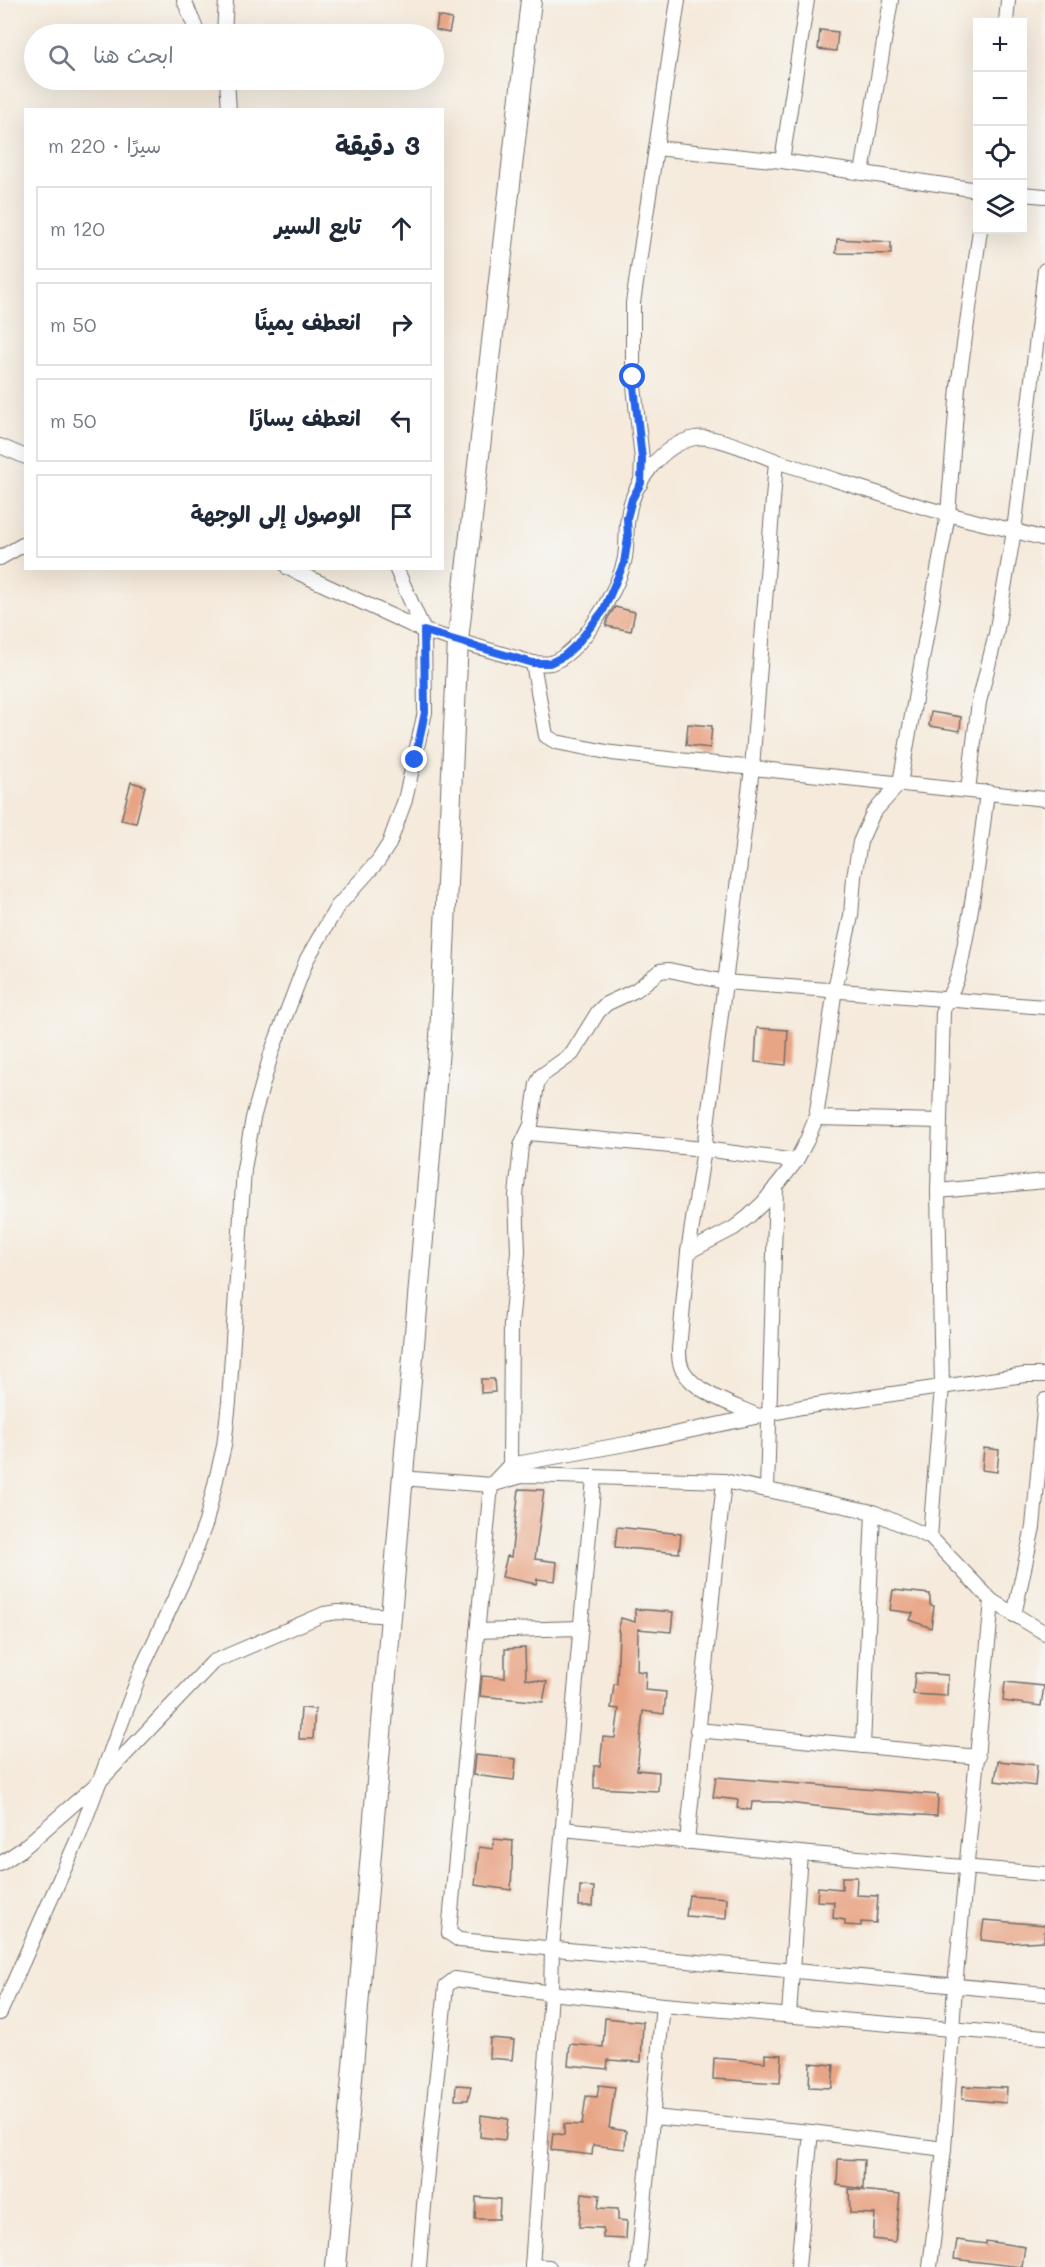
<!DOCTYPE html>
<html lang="ar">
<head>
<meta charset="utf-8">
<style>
  :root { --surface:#fff; --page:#f6f6f7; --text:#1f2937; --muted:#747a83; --line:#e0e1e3 }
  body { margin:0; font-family:Mali,"Playpen Sans Arabic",sans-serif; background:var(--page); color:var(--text); direction:rtl }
  .controls { position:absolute; right:18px; top:18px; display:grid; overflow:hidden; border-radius:0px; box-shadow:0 6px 24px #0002 }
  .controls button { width:54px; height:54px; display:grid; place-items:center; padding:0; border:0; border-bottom:2px solid var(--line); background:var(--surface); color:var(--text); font:30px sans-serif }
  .stop { position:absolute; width:18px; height:18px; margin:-14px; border:4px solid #2563eb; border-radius:50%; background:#fff }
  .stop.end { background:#2563eb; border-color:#fff; box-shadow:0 2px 6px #0008 }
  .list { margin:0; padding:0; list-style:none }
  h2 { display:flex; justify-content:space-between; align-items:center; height:78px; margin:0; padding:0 24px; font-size:26px }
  h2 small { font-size:20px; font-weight:400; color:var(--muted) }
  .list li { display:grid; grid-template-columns:39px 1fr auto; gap:18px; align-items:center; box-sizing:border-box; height:84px; margin:0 12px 12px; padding:0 12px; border:2px solid var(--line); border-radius:0px }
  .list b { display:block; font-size:22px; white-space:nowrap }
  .list em { font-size:20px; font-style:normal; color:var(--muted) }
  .icon { flex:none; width:33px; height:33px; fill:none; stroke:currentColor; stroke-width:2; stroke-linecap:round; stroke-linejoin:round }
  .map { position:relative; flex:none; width:1045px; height:2267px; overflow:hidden; direction:ltr }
  .search { position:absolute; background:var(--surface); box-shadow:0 6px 24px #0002; left:24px; top:24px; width:420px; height:66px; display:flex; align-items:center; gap:15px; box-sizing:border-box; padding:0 21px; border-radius:33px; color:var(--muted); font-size:22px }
  .panel { position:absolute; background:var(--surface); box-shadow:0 6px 24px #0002; left:24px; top:108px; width:420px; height:462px; border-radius:0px; direction:rtl }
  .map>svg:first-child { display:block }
  .building { fill:#e8a586 }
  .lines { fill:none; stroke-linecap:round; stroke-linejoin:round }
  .minor-casing { stroke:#726e69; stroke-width:16 }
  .secondary-casing { stroke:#726e69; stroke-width:22 }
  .minor { stroke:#fff; stroke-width:14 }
  .secondary { stroke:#fff; stroke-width:20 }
  .route { stroke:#2563eb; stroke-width:8 }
</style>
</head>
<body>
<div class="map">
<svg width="1045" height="2267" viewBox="0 0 1045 2267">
  <rect width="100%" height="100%" fill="#f6f6f2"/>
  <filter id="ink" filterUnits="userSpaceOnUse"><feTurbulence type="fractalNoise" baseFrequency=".0167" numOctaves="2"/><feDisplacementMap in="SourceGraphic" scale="12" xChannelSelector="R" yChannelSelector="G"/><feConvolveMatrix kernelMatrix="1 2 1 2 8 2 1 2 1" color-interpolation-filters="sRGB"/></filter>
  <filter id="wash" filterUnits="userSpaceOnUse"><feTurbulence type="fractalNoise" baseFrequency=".008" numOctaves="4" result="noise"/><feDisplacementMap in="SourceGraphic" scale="24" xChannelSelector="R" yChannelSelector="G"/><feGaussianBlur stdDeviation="1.35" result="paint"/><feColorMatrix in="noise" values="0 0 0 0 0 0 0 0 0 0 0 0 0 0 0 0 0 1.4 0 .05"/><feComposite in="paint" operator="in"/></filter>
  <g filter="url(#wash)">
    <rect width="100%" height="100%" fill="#f5eadb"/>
    <g id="blocks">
      <!-- building -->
      <g class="building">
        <path d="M438,16L452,19L449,33L436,30Z"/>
        <path d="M820,30L838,32L836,51L818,49Z"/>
        <path d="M837,239L891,242V254L836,253Z"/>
        <path d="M615,607L635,612L631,631L606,626L608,618Z"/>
        <path d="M931,712L961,717L960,731L929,726Z"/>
        <path d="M688,724L712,726L710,748L686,745Z"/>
        <path d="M131,782L145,786L136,823L121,820Z"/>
        <path d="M757,1028L788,1030L786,1065L755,1062Z"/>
        <path d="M481,1379H494L495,1392L481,1393Z"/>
        <path d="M984,1448L999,1450L997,1472L982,1470Z"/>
        <path d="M519,1489L544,1490L535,1559L557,1562L555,1581L537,1579L536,1584L502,1577L507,1556L511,1557Z"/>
        <path d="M617,1527L681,1534L679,1553L615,1547Z"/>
        <path d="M893,1590L930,1594V1605L934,1606L931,1628L910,1620L913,1613L890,1610Z"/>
        <path d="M635,1609L673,1612L671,1632L638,1629L637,1671L646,1672L645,1690L666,1692L664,1714L643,1711L637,1770L659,1772L658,1791L594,1788V1766H600L603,1737L615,1738L619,1709L611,1708L614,1684H617L619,1632L618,1631L621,1618L635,1622Z"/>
        <path d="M525,1648L526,1679L547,1682L543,1702L480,1696L482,1676L505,1678V1649Z"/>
        <path d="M915,1673L948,1675L947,1696L913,1694Z"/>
        <path d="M1005,1682L1044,1686L1041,1706L1003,1701Z"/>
        <path d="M301,1708L315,1709L313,1739H299Z"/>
        <path d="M475,1755L516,1759L514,1780L473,1775Z"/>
        <path d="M998,1761L1037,1765L1035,1786L995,1781Z"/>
        <path d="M716,1777L938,1795L937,1816L869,1812L778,1802H752L751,1810L737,1808L738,1800L713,1797Z"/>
        <path d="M494,1839L513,1841L511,1890L475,1885L479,1847L493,1849Z"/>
        <path d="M842,1877H857L856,1895L878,1896L876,1923L861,1922V1926L845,1925V1920L833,1918L834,1902L817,1901L818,1887L842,1889Z"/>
        <path d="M580,1886L594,1887L593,1906H579Z"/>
        <path d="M689,1895L727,1898L726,1919L686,1916Z"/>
        <path d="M984,1920L1045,1925L1044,1941L1008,1943L981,1940Z"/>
        <path d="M605,2018L643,2022L641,2062L608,2060L607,2069L568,2065L570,2044L603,2047Z"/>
        <path d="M490,2038L514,2040L512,2060L489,2058Z"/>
        <path d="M765,2054L782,2055L780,2083L713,2079L714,2058L765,2062Z"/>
        <path d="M810,2063L834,2065L832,2088L809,2087Z"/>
        <path d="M456,2085L471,2086L468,2100H455Z"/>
        <path d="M599,2085L615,2087L609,2128L626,2131L625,2149L593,2145L592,2155L551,2150L553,2133L564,2135V2124L582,2125L586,2096L597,2097Z"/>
        <path d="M963,2086L1007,2088L1006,2103L962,2099Z"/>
        <path d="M481,2115L508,2119L505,2140L480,2137Z"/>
        <path d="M838,2159L864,2160L863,2189L837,2185Z"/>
        <path d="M849,2189L900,2194L895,2242L873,2239L875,2214L850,2213Z"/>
        <path d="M582,2193L600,2195L598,2208L618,2209V2220L627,2221L626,2239L603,2238V2228L579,2227Z"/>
        <path d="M476,2197L500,2199L499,2219H475Z"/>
        <path d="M957,2240L986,2244V2241L1025,2247L1022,2267L954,2259Z"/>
      </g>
    </g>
  </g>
  <g filter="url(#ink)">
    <use href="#blocks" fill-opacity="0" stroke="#726e69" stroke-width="1.5"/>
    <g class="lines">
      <!-- minor casing -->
      <g class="minor-casing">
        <g id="minor">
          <path d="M184,0L198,34"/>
          <path d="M1006,22L1008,0"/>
          <path d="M224,34L226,0"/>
          <path d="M227,80L229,110"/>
          <path d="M656,148L782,161L978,190"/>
          <path d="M782,161L807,0"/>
          <path d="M862,173L891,0"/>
          <path d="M1022,194L1045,196"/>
          <path d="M0,446L26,457"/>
          <path d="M641,483L642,459L633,377V303L678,0"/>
          <path d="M0,558L26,543"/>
          <path d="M288,568L424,631L533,663C538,663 546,664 551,663C581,653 617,592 624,562C628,547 625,532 628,517C632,484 662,444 695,438C716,434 761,456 782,463C837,480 892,499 948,514C980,523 1013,530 1045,539"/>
          <path d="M533,663L546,736L556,742L612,753L1045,799"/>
          <path d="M968,790L979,702L996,634L1014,531L1045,270"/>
          <path d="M816,1118L940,1121"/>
          <path d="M528,1133L704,1149L796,1161"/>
          <path d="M938,1191L1045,1181"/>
          <path d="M688,1252L734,1228L748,1217L764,1202L796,1161L807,1140L816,1118L835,989L851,916L854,877L860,842L873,813L900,783L948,514L958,387L980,230"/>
          <path d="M1045,1375H1025L802,1407L631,1443L510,1465L491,1485L449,1933L459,1940L1045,1994"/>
          <path d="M758,1416C736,1406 696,1393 684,1372C679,1365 679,1357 679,1349L688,1252L704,1149L752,768L776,461"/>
          <path d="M510,1465L511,1325L518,1252L516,1196L521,1146L531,1125L537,1084L541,1076L572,1054L598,1012L606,1004L636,990L660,971L669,970L725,982L1045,1007"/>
          <path d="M401,1478L491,1485L525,1475L724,1481L873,1512L930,1537L992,1601L1045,1633"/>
          <path d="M767,1490L776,1186"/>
          <path d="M930,1537L942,1386L938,1191L943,1011C947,997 956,986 959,972C972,913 980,853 987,792"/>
          <path d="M1014,1615L1033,1527L1045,1400"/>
          <path d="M477,1631L580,1628"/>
          <path d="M697,1730L978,1757"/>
          <path d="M863,1746L873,1512"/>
          <path d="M563,1829L800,1853L1045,1874"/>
          <path d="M687,1842L724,1481"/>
          <path d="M0,1864L21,1850L99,1782L213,1662L324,1614L338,1612L390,1616"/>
          <path d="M0,2013L79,1836L142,1668L189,1568L206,1522L224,1446L229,1402L244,1169L253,1118L272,1051L307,959L337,907L378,861L389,844L405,800L425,712L424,631L396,568"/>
          <path d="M789,2015L800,1853"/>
          <path d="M653,2117L811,2132L944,2149"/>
          <path d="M532,2266L549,2267"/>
          <path d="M419,2267L426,2181L446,1986L455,1979L551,1993L552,1949L594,1478"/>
          <path d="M532,2267L551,1993L663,2005L1045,2037"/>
          <path d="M638,2267L663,2005"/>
          <path d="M798,2267L811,2132"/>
          <path d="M930,2267L944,2149L955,1986L992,1601"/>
        </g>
      </g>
      <!-- secondary casing -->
      <g class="secondary-casing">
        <path id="secondary" d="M336,2267L440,1037L458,640L531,0"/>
      </g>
      <!-- minor -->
      <use href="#minor" class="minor"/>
      <!-- secondary -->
      <use href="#secondary" class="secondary"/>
    </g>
  </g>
  <g class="lines" filter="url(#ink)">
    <!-- route -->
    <path class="route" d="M415,760L425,712L424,631L533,663H550L564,656L577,644L603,611L624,563L628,538L627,518L632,499L641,483L642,459L633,377"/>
  </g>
</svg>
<div class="controls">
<button>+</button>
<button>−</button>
<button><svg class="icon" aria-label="locate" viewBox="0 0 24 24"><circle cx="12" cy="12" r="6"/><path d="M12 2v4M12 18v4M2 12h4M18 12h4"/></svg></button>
<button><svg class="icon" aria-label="layers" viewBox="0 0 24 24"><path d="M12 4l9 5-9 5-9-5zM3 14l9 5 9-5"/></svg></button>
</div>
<div class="stop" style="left:633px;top:377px"></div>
<div class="stop end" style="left:415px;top:760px"></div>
<div class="search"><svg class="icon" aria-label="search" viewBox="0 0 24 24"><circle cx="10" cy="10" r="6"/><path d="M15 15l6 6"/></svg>ابحث هنا</div>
<section class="panel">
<h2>3 دقيقة<small>سيرًا · 220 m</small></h2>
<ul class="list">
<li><svg class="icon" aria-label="ahead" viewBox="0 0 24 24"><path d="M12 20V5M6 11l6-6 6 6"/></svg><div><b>تابع السير</b></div><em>120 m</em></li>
<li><svg class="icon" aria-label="right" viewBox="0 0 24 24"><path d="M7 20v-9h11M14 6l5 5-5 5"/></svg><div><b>انعطف يمينًا</b></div><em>50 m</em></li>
<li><svg class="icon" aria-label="left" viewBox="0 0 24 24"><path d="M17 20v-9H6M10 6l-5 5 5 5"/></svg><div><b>انعطف يسارًا</b></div><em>50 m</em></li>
<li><svg class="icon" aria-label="arrive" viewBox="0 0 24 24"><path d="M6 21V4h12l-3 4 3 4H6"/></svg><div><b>الوصول إلى الوجهة</b></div></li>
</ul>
</section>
</div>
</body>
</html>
